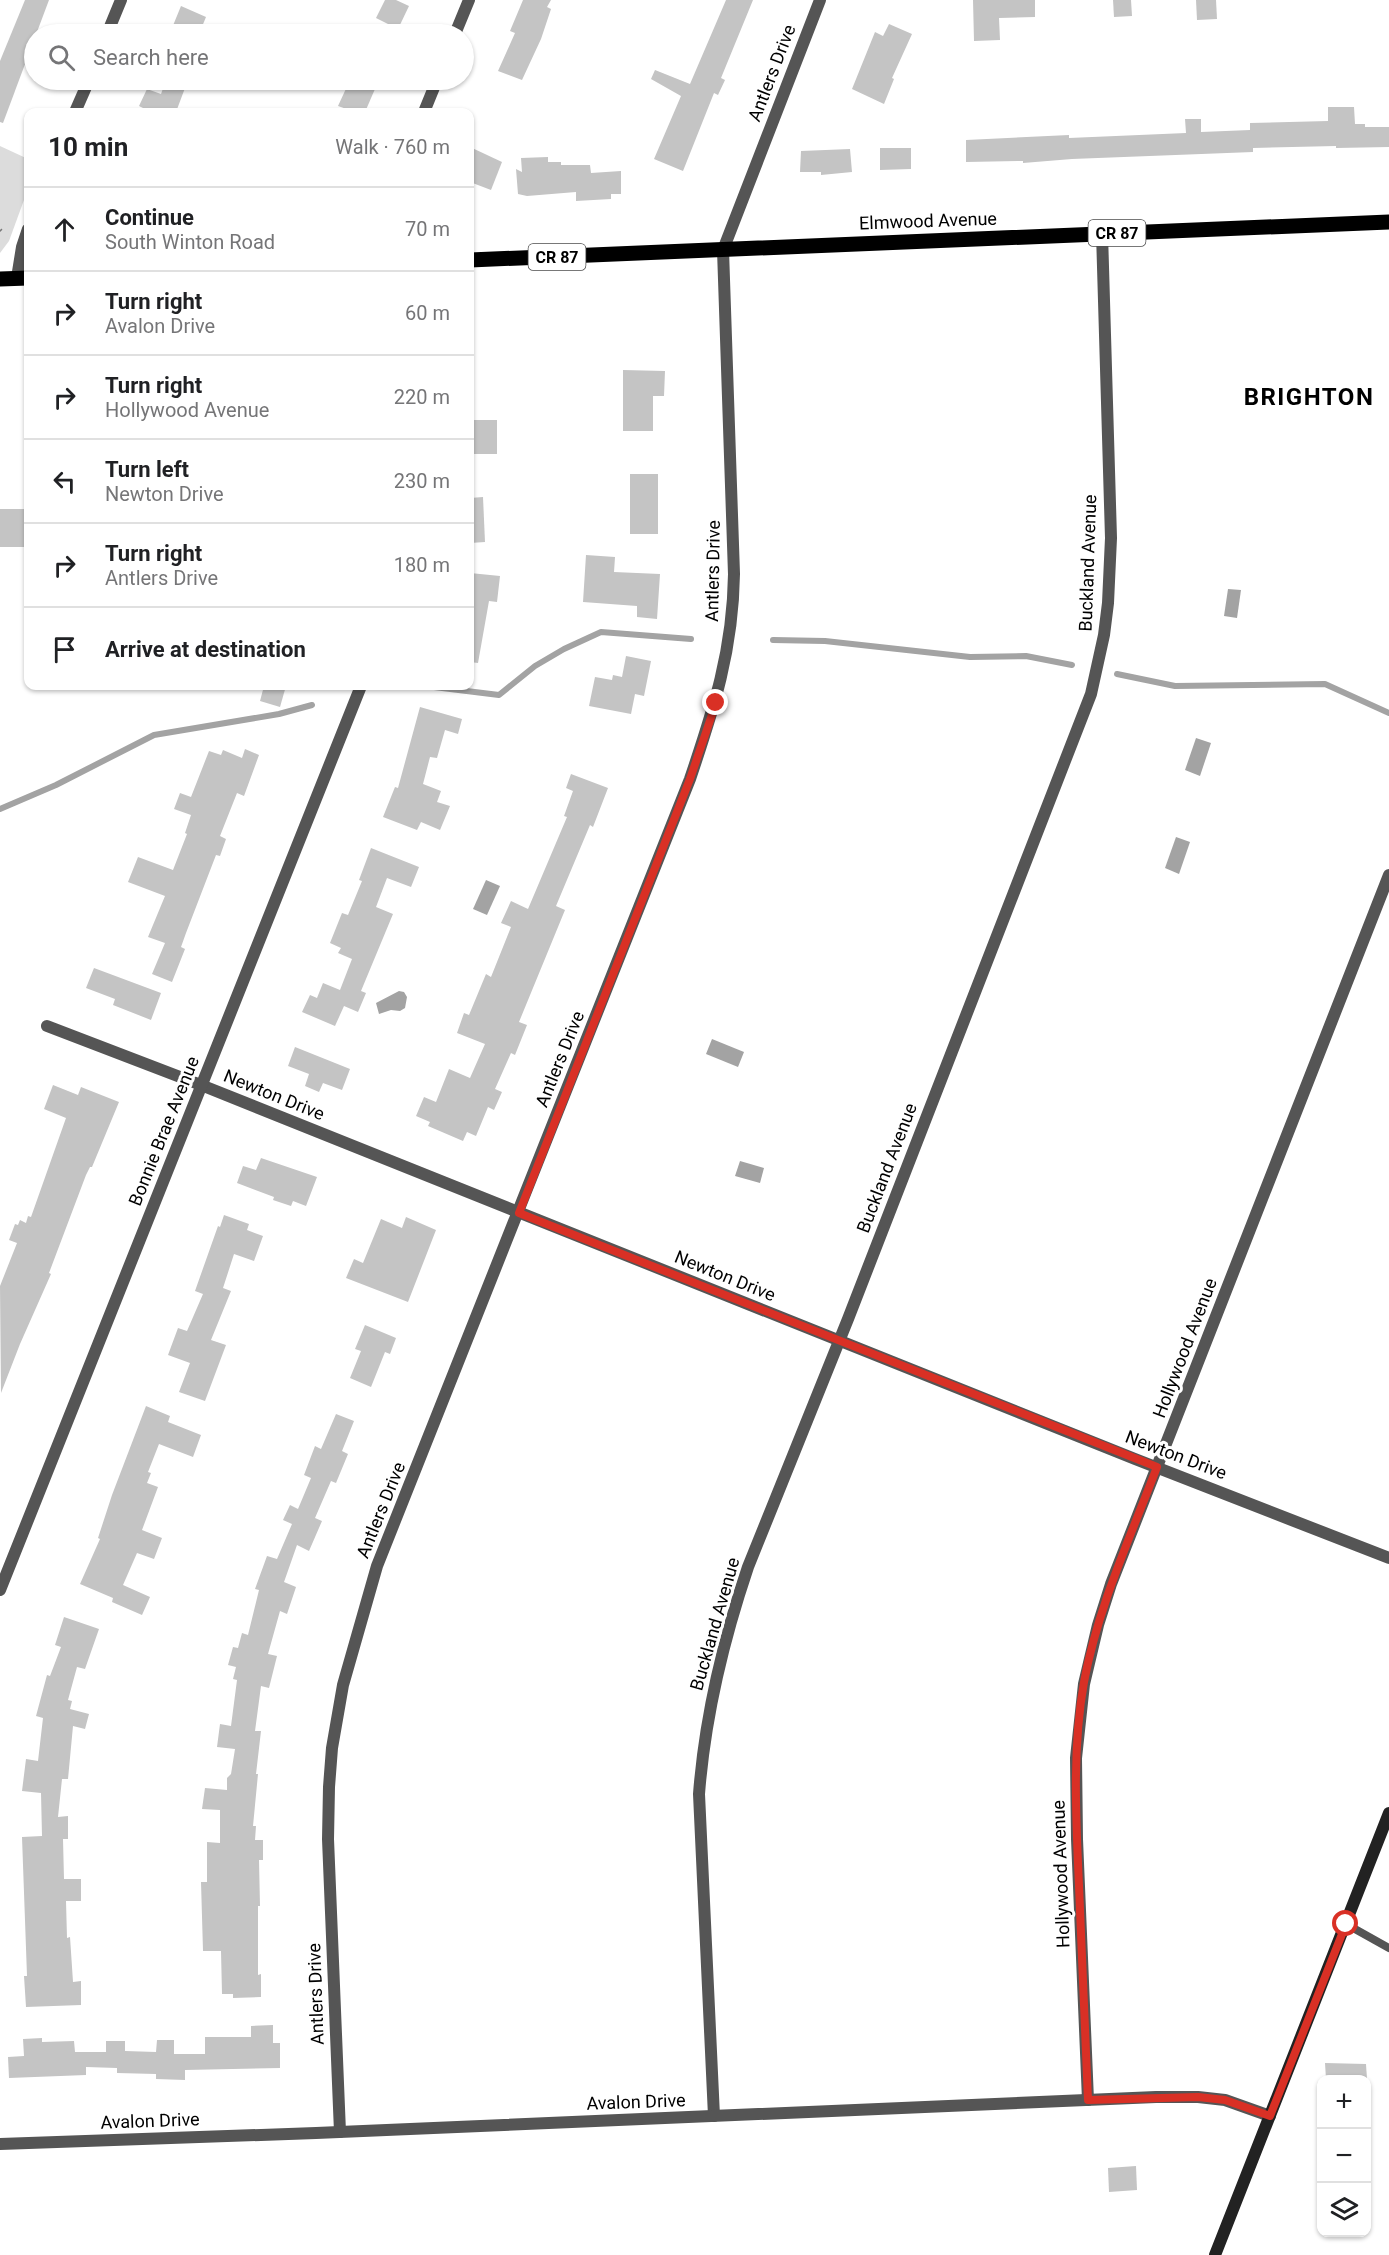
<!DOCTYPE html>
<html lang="en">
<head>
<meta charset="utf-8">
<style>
  :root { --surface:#fff; --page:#f6f6f6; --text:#202124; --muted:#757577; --line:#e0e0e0 }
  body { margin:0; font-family:Roboto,sans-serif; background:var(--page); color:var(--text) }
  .controls { position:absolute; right:18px; bottom:18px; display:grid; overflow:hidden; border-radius:12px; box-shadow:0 2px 4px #0004 }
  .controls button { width:54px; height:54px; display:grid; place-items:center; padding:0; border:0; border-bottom:2px solid var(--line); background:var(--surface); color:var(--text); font:30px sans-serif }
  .stop { position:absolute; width:18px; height:18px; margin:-14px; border:4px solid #d93025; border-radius:50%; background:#fff }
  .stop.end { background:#d93025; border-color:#fff; box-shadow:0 2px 6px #0008 }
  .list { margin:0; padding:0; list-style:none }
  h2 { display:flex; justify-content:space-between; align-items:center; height:78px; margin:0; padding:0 24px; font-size:26px }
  h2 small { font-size:20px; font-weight:400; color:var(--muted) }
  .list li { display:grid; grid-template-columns:39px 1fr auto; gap:18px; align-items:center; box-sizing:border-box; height:84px; padding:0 24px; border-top:2px solid var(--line) }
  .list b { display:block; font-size:22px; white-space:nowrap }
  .list p { margin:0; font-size:20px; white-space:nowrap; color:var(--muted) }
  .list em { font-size:20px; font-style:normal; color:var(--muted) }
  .icon { flex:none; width:33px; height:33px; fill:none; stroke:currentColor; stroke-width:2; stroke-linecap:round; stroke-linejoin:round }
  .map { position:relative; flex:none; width:1389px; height:2255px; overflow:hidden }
  .search { position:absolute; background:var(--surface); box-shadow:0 2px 4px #0004; left:24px; top:24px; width:450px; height:66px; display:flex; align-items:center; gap:15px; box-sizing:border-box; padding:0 21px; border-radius:33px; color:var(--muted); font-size:22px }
  .panel { position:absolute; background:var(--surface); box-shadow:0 2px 4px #0004; left:24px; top:108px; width:450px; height:582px; border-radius:12px }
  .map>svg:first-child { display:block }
  .green { fill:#dcdcdc }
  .water { fill:#a3a3a3 }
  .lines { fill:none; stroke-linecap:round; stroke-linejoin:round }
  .stream { stroke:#a3a3a3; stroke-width:6 }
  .building { fill:#c4c4c4 }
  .path { stroke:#777; stroke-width:4; stroke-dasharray:1.5 3; stroke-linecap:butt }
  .service { stroke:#555; stroke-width:8 }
  .minor { stroke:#555; stroke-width:12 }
  .secondary { stroke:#222; stroke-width:12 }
  .primary { stroke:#000; stroke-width:15 }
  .route { stroke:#d93025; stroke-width:8 }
  .labels { text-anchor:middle; stroke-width:6; stroke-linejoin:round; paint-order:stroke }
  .shield { fill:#fff; stroke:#4c4c4c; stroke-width:1.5 }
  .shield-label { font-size:16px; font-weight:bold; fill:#000 }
  .street-label { font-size:18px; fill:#000; stroke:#fff }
  .district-label { font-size:24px; font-weight:bold; letter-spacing:1.5px; fill:#000; stroke:#fff }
</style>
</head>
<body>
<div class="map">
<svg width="1389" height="2255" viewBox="0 0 1389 2255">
  <rect width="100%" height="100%" fill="#fff"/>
  <!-- green -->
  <path class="green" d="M0,146L28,159V189L9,241L0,253Z"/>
  <!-- water -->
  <g class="water">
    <path d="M1228,589L1241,590L1237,618L1224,616Z"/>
    <path d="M1196,738L1211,743L1200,776L1185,770Z"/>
    <path d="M1176,837L1190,842L1179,874L1165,868Z"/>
    <path d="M486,880L500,886L487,915L473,909Z"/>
    <path d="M399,991L404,992L407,997L405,1008L400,1011L391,1010L379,1014L376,1003Z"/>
    <path d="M712,1039L744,1052L738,1067L706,1054Z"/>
    <path d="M740,1161L764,1168L760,1183L735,1176Z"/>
  </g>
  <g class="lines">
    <!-- stream -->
    <g class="stream">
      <path d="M773,640L825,641L970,657L1026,656L1072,665"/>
      <path d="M1117,674L1175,686L1325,684L1389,713"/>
      <path d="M426,686L499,695L535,666L564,649L601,632L691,639"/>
      <path d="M0,809L56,785L154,735L279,714L312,705"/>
    </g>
  </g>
  <!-- building -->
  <g class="building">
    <path d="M25,0H49L3,123L0,122V61Z"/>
    <path d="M385,0H396L409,6L398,29L376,18Z"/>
    <path d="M523,0H551L547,7L551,9L541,39L522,80L498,71L515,33L510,31Z"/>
    <path d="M726,0H753L721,78L725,80L718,95L714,93L683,171L654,159L681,96L651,79L655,70L690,84Z"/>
    <path d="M973,0H1035V17L999,18L1000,40L974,41Z"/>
    <path d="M1113,0H1131L1132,16L1114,17Z"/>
    <path d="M1196,0H1216L1217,19L1197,20Z"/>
    <path d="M181,6L206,17L199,34H187L172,28Z"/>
    <path d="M889,24L912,34L892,78L894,79L884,104L852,89L875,32L883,36Z"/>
    <path d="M166,80H188L176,112H151L139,106L147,89L161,94Z"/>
    <path d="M350,80L375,89L365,112H355L338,106Z"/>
    <path d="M1328,107H1354L1355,124H1365V127H1389V147L1336,148V146L1253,148V152L1072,159L1023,163V161L966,162V140L1069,135V138L1186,133L1185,119H1201V132L1250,130V123L1328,121Z"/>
    <path d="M470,147L502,162L491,190L470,182Z"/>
    <path d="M880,148H911V169L880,170Z"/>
    <path d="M850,149L852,172L821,175V172H800L801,151Z"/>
    <path d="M548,157V162H561V165H590L591,173L621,171V194H611V199L576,201V192L527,196L518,194L516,169L522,172L521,158Z"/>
    <path d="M623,370L665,371L664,396H653V431H623Z"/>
    <rect x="470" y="420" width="27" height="34"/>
    <rect x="630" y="474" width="28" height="60"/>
    <path d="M483,497L485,542L470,543V498Z"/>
    <rect x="0" y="509" width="24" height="38"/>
    <path d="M586,555L615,557L614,572L660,574L657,619L637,617V606L583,602Z"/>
    <path d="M470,573L500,576L497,602L489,601L478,663L470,662Z"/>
    <path d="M626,656L651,661L644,696L635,694L631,714L589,706L595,677L612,680L613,675L622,677Z"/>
    <path d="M264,686H286L280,707L260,701Z"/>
    <path d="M420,707L462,719L458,734L445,730L437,758L430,757L423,784L441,791L437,802L450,806L440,830L421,822L417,830L383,817L395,787L398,788Z"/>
    <path d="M245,749L259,755L244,796L237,793L220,836L226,839L220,856L216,855L186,933L181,947L185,949L172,982L152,974L165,943L148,937L165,896L128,882L138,857L173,870L187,834L185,833L191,815L174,809L180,793L191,797L209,751L221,755L223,750L242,758Z"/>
    <path d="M571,774L608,788L593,827L590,825L556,906L565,910L519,1022L527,1025L515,1055L511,1053L495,1089L502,1092L494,1110L488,1107L476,1136L467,1132L463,1141L428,1126L430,1122L416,1116L424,1097L436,1102L449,1069L470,1078L485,1044L457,1033L464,1013L469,1015L486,974L491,977L511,927L501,923L511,901L528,909L567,817L564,816L573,791L566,788Z"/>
    <path d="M371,848L419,867L411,887L387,878L376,907L393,914L361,991L366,993L358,1012L344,1006L335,1026L302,1012L310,995L317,998L323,983L340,990L352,959L338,953L341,948L330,943L342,913L348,915L362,881L359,880Z"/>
    <path d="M94,968L161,993L151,1020L113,1005L115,999L86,988Z"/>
    <path d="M295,1047L350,1069L342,1090L323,1083L319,1092L305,1086L309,1074L288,1066Z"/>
    <path d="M53,1085L78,1095L81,1087L119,1102L92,1167H90L86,1175L49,1273L51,1274L20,1344L1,1393L0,1286L17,1243L9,1240L15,1224L18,1225L20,1220L26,1223L28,1216L31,1217L66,1118L44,1109Z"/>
    <path d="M261,1158L317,1177L306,1206L293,1201L291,1206L273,1200L274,1197L237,1183L243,1166L256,1170Z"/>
    <path d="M224,1215L249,1224L247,1230L263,1236L254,1261L234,1254L223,1288L231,1291L211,1340L226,1345L205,1401L179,1392L190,1363L168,1355L178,1328L187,1331L203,1294L195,1291L218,1226L220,1227Z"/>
    <path d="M406,1217L436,1230L408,1302L346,1278L354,1259L363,1263L381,1219L402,1228Z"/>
    <path d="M365,1325L396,1338L390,1354L385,1352L371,1387L350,1378L361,1351L355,1349Z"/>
    <path d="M146,1406L170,1416L168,1422L201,1435L193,1457L159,1444L148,1472L151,1473L147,1483L158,1487L142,1530L162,1538L154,1559L137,1553L123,1585L150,1597L142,1615L112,1602L113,1598L80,1584L100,1539L98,1538L112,1495Z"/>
    <path d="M336,1414L354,1421L342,1451L348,1454L336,1483L331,1481L315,1518L322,1521L309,1551L297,1545L284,1582L296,1587L287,1614L280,1611L268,1654L277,1656L269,1688L261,1686L255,1731H261L256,1774H258L253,1826H256L255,1840H263V1860H259L260,1906H258V1975L261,1974V1997L233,1998V1994H222L221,1951H203L201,1882H207V1842L220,1843V1810L202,1809L205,1788L227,1790V1778L231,1774L235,1749L217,1747L220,1724L231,1726L237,1680L233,1679L236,1667L228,1665L233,1647L238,1648L242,1633L248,1635L259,1590L255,1589L267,1556L277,1559L292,1524L283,1520L290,1505L298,1509L311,1478L304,1475L315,1446L321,1449Z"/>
    <path d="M64,1617L99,1629L85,1669L77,1667L68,1700L72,1701L70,1709L89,1714L85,1729L73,1726L68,1779H62L58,1817L68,1816V1839H63L64,1879H81V1901H66L67,1938L70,1937L73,1982L81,1981V2005L26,2007L24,1976H27L22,1837L42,1836L41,1793L22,1791L26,1759L38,1761L43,1718L36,1716L47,1675L50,1676L61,1647L55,1645Z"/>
    <path d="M273,2025V2043H280V2068L185,2070V2080L156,2079V2074L117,2073V2068L86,2067V2075L9,2078L8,2057L24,2056L23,2039L42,2038V2042L74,2041L75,2052H106V2041H125V2051L156,2052L157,2040H174V2054H205V2037H251V2026Z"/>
    <path d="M1325,2063L1366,2064L1367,2079H1326Z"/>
    <path d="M1136,2166L1137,2190L1109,2192L1108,2168Z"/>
  </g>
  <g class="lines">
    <!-- path -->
    <path class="path" d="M0,230L2,232"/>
    <!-- service -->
    <path class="service" d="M1346,1924L1389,1948"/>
    <!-- minor -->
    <g class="minor">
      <path d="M107,34L121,0"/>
      <path d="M455,34L469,0"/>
      <path d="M75,112L89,80"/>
      <path d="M424,112L437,80"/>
      <path d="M17,278L22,247L28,229"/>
      <path d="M47,1026L201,1085L1135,1459L1389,1558"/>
      <path d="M0,1590L361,686"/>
      <path d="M1088,2100L1077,1839L1076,1758L1084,1684L1098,1625L1111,1584L1389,875"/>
      <path d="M714,2116L699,1794C705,1716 723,1641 748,1567L848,1319L1091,694L1104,635L1108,603L1111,538L1102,233"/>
      <path d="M340,2132L328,1839L329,1787L332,1748L343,1685L377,1566L690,779C714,708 733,650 734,574L723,250L820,0"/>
      <path d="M0,2144L316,2133L1156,2097H1198L1225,2100L1270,2116"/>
    </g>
    <!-- secondary -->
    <path class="secondary" d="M1215,2255L1389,1813"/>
    <!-- primary -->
    <g class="primary">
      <path d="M470,260L1389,222"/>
      <path d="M0,279L28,278"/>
    </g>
  </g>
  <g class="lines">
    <!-- route -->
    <path class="route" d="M716,703L690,779L519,1213L1157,1467C1130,1538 1098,1607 1084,1682C1072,1749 1076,1818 1079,1886C1082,1957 1085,2029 1088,2100L1198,2097L1225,2100L1270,2116L1346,1924"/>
  </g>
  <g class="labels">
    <!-- shield labels -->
    <g class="shield">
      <rect x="1088.5" y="220" width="57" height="26" rx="4.5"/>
      <rect x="528.5" y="244" width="57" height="26" rx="4.5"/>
    </g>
    <g class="shield-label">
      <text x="1117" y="239">CR 87</text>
      <text x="557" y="263">CR 87</text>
    </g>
    <!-- street labels -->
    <g class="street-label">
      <text transform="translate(772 73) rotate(-69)" y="6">Antlers Drive</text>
      <text transform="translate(928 221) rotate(-2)" y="6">Elmwood Avenue</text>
      <text transform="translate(1088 563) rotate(-88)" y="6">Buckland Avenue</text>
      <text transform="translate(713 571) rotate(-89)" y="6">Antlers Drive</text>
      <text transform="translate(560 1059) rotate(-68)" y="6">Antlers Drive</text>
      <text transform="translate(274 1095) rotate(22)" y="6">Newton Drive</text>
      <text transform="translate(164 1131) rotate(-68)" y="6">Bonnie Brae Avenue</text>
      <text transform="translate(887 1168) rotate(-69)" y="6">Buckland Avenue</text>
      <text transform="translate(725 1276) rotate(22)" y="6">Newton Drive</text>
      <text transform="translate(1185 1348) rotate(-69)" y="6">Hollywood Avenue</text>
      <text transform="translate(1176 1455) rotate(21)" y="6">Newton Drive</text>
      <text transform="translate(381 1510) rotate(-68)" y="6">Antlers Drive</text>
      <text transform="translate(715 1624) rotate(-74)" y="6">Buckland Avenue</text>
      <text transform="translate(1061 1874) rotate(-92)" y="6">Hollywood Avenue</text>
      <text transform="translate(316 1994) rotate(-92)" y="6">Antlers Drive</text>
      <text transform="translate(636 2102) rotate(-2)" y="6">Avalon Drive</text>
      <text transform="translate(150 2121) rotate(-2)" y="6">Avalon Drive</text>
    </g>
    <!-- district labels -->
    <g class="district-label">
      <text x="1309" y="405">BRIGHTON</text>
    </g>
  </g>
</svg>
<div class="controls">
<button>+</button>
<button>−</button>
<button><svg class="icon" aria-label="layers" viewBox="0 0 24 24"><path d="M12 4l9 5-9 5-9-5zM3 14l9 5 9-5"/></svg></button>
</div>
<div class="stop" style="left:1346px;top:1924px"></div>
<div class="stop end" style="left:716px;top:703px"></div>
<div class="search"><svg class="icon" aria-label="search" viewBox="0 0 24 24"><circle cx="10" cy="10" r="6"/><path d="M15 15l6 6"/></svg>Search here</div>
<section class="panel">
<h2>10 min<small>Walk · 760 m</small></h2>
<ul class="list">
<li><svg class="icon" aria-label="ahead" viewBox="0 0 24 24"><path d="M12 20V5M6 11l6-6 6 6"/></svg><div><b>Continue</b><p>South Winton Road</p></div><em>70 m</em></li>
<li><svg class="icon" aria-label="right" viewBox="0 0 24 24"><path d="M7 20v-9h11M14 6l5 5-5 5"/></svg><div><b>Turn right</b><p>Avalon Drive</p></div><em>60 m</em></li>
<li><svg class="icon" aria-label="right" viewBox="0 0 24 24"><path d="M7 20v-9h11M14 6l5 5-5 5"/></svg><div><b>Turn right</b><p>Hollywood Avenue</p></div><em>220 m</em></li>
<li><svg class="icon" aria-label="left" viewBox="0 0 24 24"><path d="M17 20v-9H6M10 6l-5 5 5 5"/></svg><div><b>Turn left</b><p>Newton Drive</p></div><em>230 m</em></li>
<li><svg class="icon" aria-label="right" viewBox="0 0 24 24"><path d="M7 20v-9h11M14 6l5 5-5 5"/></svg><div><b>Turn right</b><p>Antlers Drive</p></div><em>180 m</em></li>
<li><svg class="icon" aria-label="arrive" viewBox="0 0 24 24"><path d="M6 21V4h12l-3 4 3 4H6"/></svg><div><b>Arrive at destination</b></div></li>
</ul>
</section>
</div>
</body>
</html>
